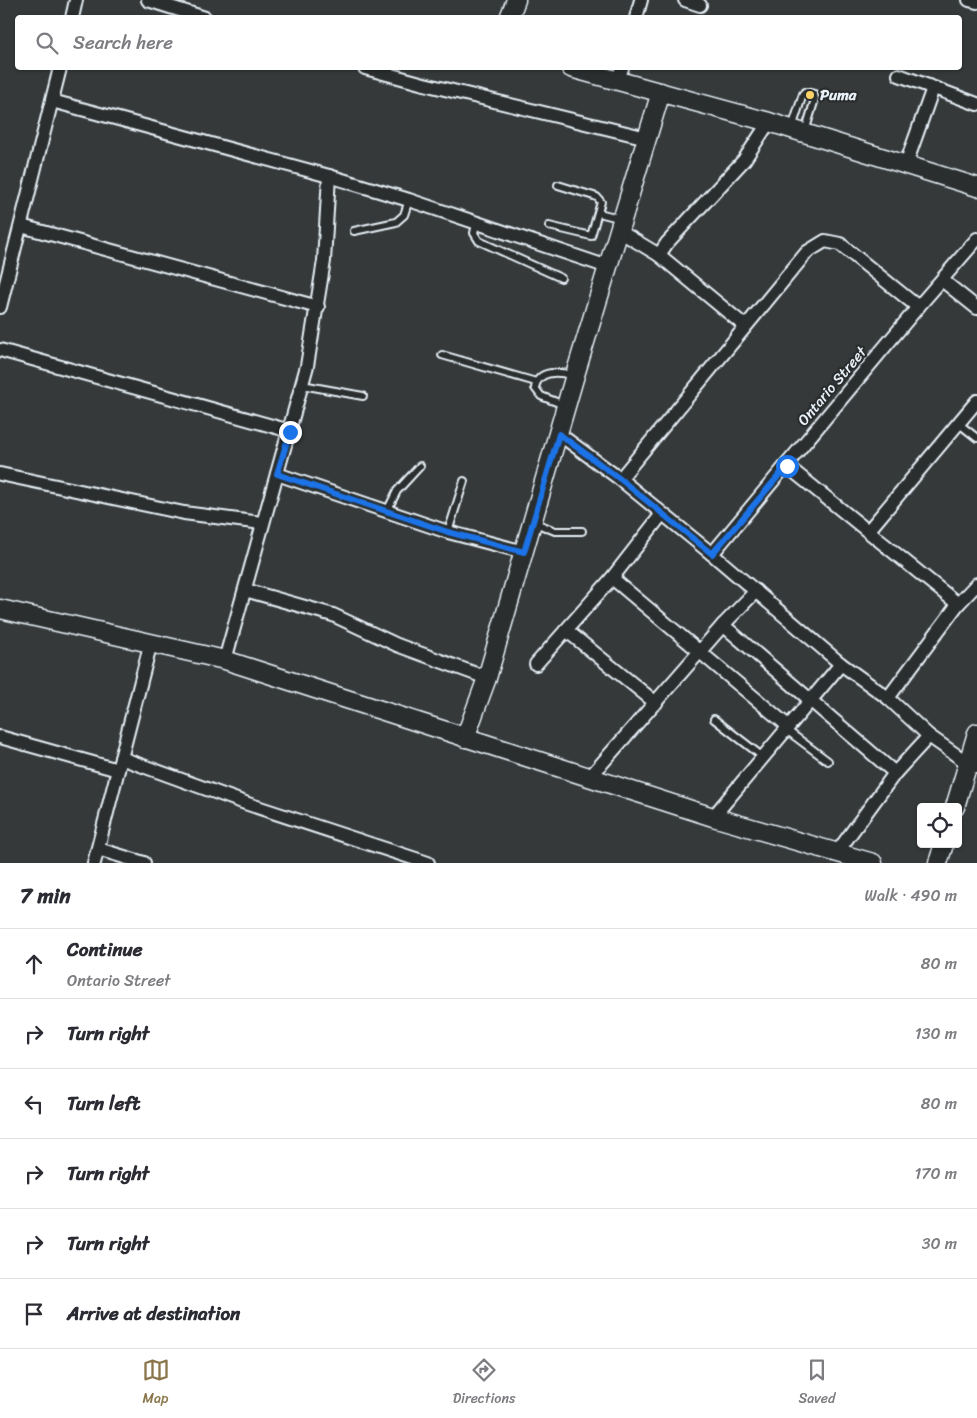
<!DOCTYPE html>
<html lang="en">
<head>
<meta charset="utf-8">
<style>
  :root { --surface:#fff; --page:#f7f7f7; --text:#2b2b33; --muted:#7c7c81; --line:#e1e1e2; --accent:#8a764a }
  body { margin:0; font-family:Sriracha,sans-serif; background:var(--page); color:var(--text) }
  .controls { position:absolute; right:15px; bottom:15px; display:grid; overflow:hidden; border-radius:5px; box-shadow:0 1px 4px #0004 }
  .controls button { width:45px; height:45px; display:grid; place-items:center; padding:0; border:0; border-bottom:1px solid var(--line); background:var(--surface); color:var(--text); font:25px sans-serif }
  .stop { position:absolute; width:15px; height:15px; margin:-11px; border:4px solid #1a73e8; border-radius:50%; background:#fff }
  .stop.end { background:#1a73e8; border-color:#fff; box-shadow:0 1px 5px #0008 }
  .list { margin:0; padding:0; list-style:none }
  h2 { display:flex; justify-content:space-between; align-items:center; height:65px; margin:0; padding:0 20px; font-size:21px }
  h2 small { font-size:16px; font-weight:400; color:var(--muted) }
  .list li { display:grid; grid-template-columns:32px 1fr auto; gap:15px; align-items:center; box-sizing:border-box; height:70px; padding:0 20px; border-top:1px solid var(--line) }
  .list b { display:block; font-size:19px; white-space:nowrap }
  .list p { margin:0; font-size:16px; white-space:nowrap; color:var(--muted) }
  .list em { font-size:16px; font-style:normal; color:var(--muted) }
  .icon { flex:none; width:28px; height:28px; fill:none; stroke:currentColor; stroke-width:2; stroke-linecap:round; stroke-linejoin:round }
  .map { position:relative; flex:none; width:977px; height:863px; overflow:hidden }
  .search { position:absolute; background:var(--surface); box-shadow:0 1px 4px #0004; left:15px; right:15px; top:15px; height:55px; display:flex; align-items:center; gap:12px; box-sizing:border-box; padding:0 18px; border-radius:5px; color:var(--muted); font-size:19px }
  .sheet { height:485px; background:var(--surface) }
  nav { display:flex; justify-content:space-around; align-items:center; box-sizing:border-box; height:70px; border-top:1px solid var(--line); background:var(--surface); font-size:14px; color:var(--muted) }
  nav a { display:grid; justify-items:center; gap:2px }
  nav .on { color:var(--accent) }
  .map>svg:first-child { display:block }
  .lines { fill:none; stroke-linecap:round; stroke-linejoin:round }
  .lane-casing { stroke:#e8f1f8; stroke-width:10 }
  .street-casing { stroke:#e8f1f8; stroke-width:16 }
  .secondary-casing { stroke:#e8f1f8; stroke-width:21 }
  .lane { stroke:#2a2d2e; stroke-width:6 }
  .street { stroke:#2a2d2e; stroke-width:12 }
  .secondary { stroke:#2a2d2e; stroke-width:18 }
  .route { stroke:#1a73e8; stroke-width:6 }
  .poi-dot { fill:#ffd166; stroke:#2a2d2e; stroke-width:2 }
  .labels { text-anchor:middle; stroke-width:4.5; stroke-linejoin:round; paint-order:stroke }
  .poi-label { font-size:15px; font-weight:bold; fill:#e8f1f8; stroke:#2a2d2e; text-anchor:start }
  .street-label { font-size:15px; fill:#e8f1f8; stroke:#2a2d2e }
</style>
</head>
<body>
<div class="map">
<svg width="977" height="863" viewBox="0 0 977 863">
  <rect width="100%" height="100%" fill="#35393a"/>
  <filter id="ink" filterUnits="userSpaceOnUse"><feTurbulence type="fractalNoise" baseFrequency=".02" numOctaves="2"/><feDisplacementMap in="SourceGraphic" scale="10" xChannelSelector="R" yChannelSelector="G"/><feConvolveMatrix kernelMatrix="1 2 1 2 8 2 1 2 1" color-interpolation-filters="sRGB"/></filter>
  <g filter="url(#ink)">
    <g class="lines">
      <!-- lane casing -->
      <g class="lane-casing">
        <g id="lane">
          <path d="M792,128L803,94L805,92L814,94L815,99L805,132"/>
          <path d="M599,213L622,219"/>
          <path d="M476,224L474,233L479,241L561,278"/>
          <path d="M549,226L591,236L601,202L597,197L558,185"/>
          <path d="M354,231L396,222L404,215L409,200"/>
          <path d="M442,355L536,382"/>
          <path d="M302,385L363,396"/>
          <path d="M564,405L541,396L535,388C538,369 559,372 573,375"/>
          <path d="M958,423L977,438"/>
          <path d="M387,511L397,491L420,466"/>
          <path d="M533,522L555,531H582"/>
          <path d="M448,532L464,481"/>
          <path d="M714,719L763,757"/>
          <path d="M785,729L828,761"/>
        </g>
      </g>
      <!-- street casing -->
      <g class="street-casing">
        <g id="street">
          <path d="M148,0L205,18"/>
          <path d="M685,0L700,5"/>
          <path d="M969,0L977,2"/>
          <path d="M72,18L76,0"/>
          <path d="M636,18L641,0"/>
          <path d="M365,68L424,84L647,138"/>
          <path d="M899,75L977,104"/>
          <path d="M618,80L622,68"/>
          <path d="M52,101L329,176L409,200L608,267"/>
          <path d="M906,164L933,88"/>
          <path d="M21,226L318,307"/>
          <path d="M619,231L659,255"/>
          <path d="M942,280L977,308"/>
          <path d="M0,307L60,68"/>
          <path d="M745,326L659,255L667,243L744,160L769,122"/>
          <path d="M0,350L290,431"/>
          <path d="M559,434L620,479L712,554L841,664L888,698L929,736L969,764L977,767"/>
          <path d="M787,466L958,604"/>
          <path d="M0,474L184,513L262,523"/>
          <path d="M277,474L448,532L524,552"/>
          <path d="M620,479L807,252L825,241L840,244L918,307"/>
          <path d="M869,530L977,401"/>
          <path d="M712,554L918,307L977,239"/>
          <path d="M612,578L788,726"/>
          <path d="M245,590L333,615L397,645L487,678"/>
          <path d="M723,625L895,773"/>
          <path d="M566,630L656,703"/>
          <path d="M225,660L307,366L324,261L329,176"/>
          <path d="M536,664L612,578L662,514"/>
          <path d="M888,698L958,604L977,584"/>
          <path d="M0,737L118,770"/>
          <path d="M121,758L248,804L428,863"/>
          <path d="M590,777L723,625L756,591"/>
          <path d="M713,817L841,664"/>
          <path d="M98,849L144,863"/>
          <path d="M838,851L895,773L929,736"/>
          <path d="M94,863L151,642"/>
        </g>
      </g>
      <!-- secondary casing -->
      <g class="secondary-casing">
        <g id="secondary">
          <path d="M509,18L516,0"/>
          <path d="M571,68L769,122L977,187"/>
          <path d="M0,609L225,660L713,817L873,863"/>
          <path d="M465,738L487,678L575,375L661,92"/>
          <path d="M955,807L977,733"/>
          <path d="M938,863L944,844"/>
        </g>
      </g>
      <!-- lane -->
      <use href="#lane" class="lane"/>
      <!-- street -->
      <use href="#street" class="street"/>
      <!-- secondary -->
      <use href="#secondary" class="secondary"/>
    </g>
  </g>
  <g class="lines" filter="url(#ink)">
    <!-- route -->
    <path class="route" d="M290,432L277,474L448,532L524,552L559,434L620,479L712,554L787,466"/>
  </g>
  <!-- markers -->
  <circle class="poi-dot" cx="810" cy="95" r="5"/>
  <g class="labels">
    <!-- poi labels -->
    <g class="poi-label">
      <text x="820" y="100">Puma</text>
    </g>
    <!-- street labels -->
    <g class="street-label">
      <text transform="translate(832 386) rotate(-50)" y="5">Ontario Street</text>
    </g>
  </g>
</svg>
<div class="controls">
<button><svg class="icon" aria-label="locate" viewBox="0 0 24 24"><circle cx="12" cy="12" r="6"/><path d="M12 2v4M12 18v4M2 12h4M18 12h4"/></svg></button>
</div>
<div class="stop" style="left:787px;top:466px"></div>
<div class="stop end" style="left:290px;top:432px"></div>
<div class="search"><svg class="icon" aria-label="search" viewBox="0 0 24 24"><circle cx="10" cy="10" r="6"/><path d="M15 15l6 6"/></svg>Search here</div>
</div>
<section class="sheet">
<h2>7 min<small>Walk · 490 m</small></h2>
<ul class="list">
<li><svg class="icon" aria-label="ahead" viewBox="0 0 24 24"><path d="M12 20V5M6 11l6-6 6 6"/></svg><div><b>Continue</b><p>Ontario Street</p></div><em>80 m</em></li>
<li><svg class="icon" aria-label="right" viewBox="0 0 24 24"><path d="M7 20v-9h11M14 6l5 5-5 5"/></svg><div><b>Turn right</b></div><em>130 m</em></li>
<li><svg class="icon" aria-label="left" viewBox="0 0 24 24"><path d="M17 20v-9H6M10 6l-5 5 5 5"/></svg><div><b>Turn left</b></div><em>80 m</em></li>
<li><svg class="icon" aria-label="right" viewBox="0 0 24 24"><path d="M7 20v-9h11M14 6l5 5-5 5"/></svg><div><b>Turn right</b></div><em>170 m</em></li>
<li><svg class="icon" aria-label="right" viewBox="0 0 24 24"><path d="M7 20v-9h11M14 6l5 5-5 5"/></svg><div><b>Turn right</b></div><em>30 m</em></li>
<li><svg class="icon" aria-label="arrive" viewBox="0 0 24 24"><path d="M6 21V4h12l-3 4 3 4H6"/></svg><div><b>Arrive at destination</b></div></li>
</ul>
</section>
<nav>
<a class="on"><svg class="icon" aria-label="map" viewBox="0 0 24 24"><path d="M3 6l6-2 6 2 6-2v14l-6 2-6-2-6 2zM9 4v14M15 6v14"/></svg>Map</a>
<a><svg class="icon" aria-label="directions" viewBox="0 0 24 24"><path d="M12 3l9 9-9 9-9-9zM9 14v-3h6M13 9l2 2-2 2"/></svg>Directions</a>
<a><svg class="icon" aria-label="saved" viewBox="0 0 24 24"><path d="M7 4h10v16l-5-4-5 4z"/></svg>Saved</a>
</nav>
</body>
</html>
